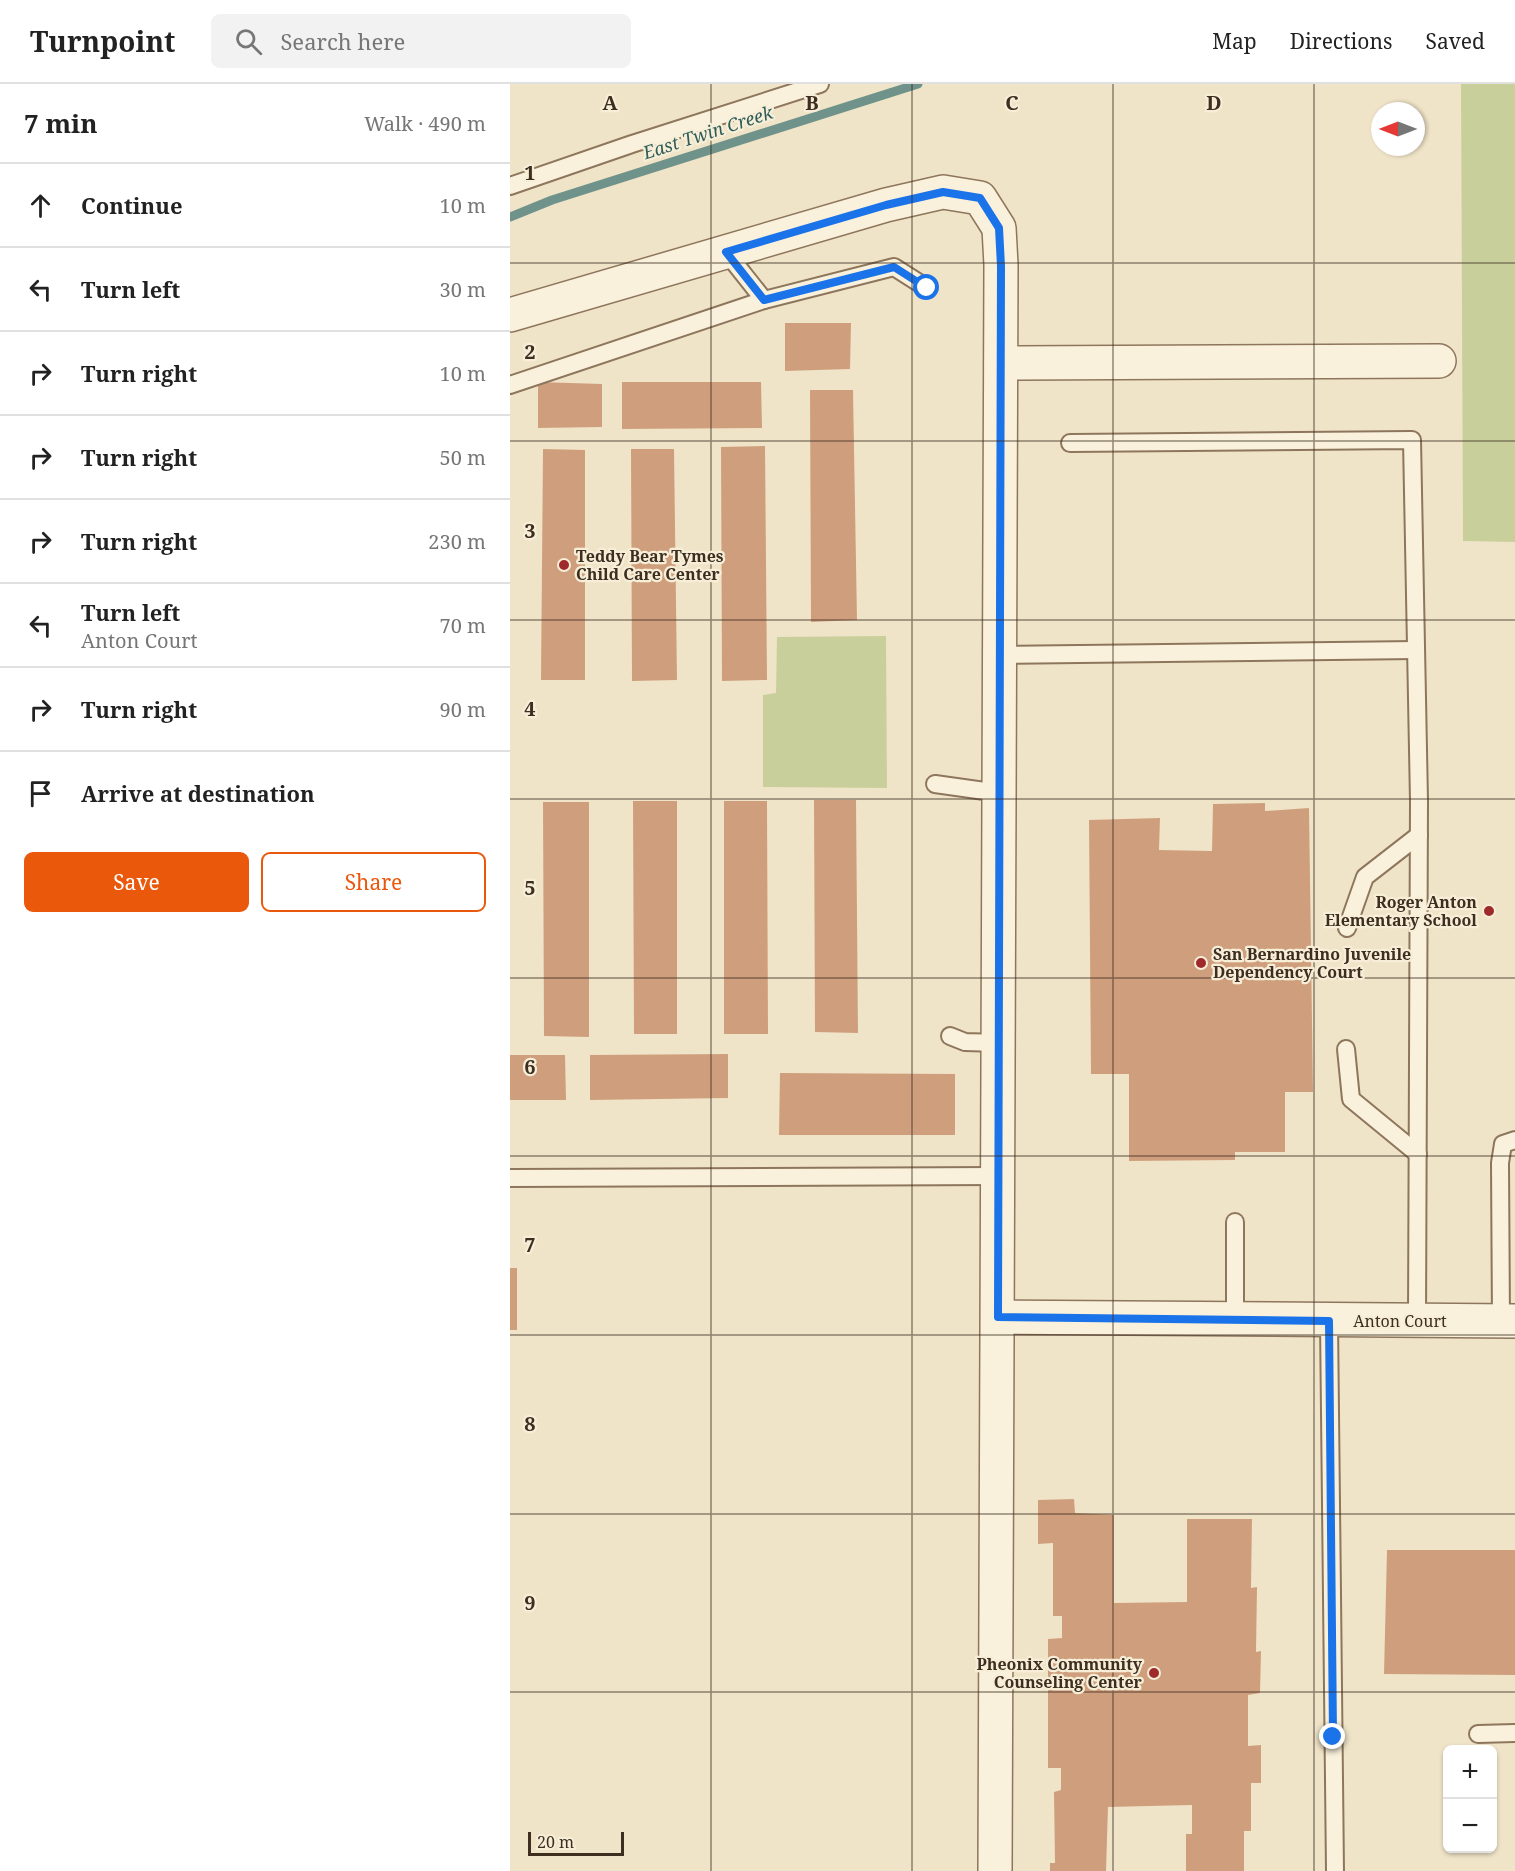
<!DOCTYPE html>
<html lang="en">
<head>
<meta charset="utf-8">
<style>
  :root { --surface:#fff; --page:#f2f2f2; --text:#222; --muted:#767676; --line:#e0e0e0; --accent:#ea580c }
  body { margin:0; font-family:"Noto Serif",serif; background:var(--page); color:var(--text) }
  .controls { position:absolute; right:18px; bottom:18px; display:grid; overflow:hidden; border-radius:9px; box-shadow:0 2px 4px #0004 }
  .controls button { width:54px; height:54px; display:grid; place-items:center; padding:0; border:0; border-bottom:2px solid var(--line); background:var(--surface); color:var(--text); font:30px sans-serif }
  .compass { position:absolute; left:861px; top:18px; width:54px; height:54px; border-radius:50%; background:var(--surface); box-shadow:0 2px 4px #0004; rotate:270deg }
  .scale { position:absolute; left:18px; bottom:15px; width:96px; box-sizing:border-box; padding-left:6px; border:3px solid #3d2e20; border-top:0; font-size:16px; line-height:21px; white-space:nowrap; color:#3d2e20; -webkit-text-stroke:4px #f7eed8; paint-order:stroke }
  .stop { position:absolute; width:18px; height:18px; margin:-14px; border:4px solid #1a73e8; border-radius:50%; background:#fff }
  .stop.end { background:#1a73e8; border-color:#fff; box-shadow:0 2px 6px #0008 }
  .list { margin:0; padding:0; list-style:none }
  h2 { display:flex; justify-content:space-between; align-items:center; height:78px; margin:0; padding:0 24px; font-size:26px }
  h2 small { font-size:20px; font-weight:400; color:var(--muted) }
  .list li { display:grid; grid-template-columns:39px 1fr auto; gap:18px; align-items:center; box-sizing:border-box; height:84px; padding:0 24px; border-top:2px solid var(--line) }
  .list b { display:block; font-size:22px; white-space:nowrap }
  .list p { margin:0; font-size:20px; white-space:nowrap; color:var(--muted) }
  .list em { font-size:20px; font-style:normal; color:var(--muted) }
  .actions { display:flex; gap:12px; padding:18px 24px }
  .actions a { flex:1; padding:14px 0; border:2px solid var(--accent); border-radius:9px; text-align:center; font-size:21px; color:var(--accent) }
  .actions .main { background:var(--accent); color:#fff }
  .icon { flex:none; width:33px; height:33px; fill:none; stroke:currentColor; stroke-width:2; stroke-linecap:round; stroke-linejoin:round }
  .map { position:relative; flex:none; width:1005px; height:1787px; overflow:hidden }
  header { display:flex; align-items:center; gap:36px; box-sizing:border-box; height:84px; padding:0 30px; background:var(--surface); border-bottom:2px solid var(--line) }
  header strong { font-size:28px }
  nav { display:flex; gap:33px; margin-inline-start:auto; font-size:21px }
  .search { width:420px; height:54px; background:var(--page); display:flex; align-items:center; gap:15px; box-sizing:border-box; padding:0 21px; border-radius:9px; color:var(--muted); font-size:22px }
  main { display:flex }
  aside { flex:1; background:var(--surface) }
  .map>svg:first-child { display:block }
  .green { fill:#c9cf9b }
  .lines { fill:none; stroke-linecap:round; stroke-linejoin:round }
  .stream { stroke:#6f938a; stroke-width:9 }
  .building { fill:#cf9f7d }
  .lane-casing { stroke:#8d765c; stroke-width:20 }
  .street-casing { stroke:#8d765c; stroke-width:36 }
  .lane { stroke:#faf1dc; stroke-width:16 }
  .street { stroke:#faf1dc; stroke-width:33 }
  .route { stroke:#1a73e8; stroke-width:8 }
  .grid { fill:none; stroke:#3d2e20; stroke-width:1.5; stroke-opacity:0.55 }
  .poi-dot { fill:#9e2a2b; stroke:#f7eed8; stroke-width:2 }
  .labels { text-anchor:middle; stroke-width:4.5; stroke-linejoin:round; paint-order:stroke }
  .poi-label { font-size:16px; font-weight:bold; fill:#3d2e20; stroke:#f7eed8; text-anchor:start }
  .street-label { font-size:16px; fill:#3d2e20; stroke:#f7eed8 }
  .water-label { font-size:18px; font-style:italic; fill:#2f5d5a; stroke:#f7eed8 }
  .grid-label { font-size:20px; text-anchor:middle; font-weight:bold; fill:#3d2e20; stroke:#f7eed8; stroke-width:4.5; stroke-linejoin:round; paint-order:stroke }
</style>
</head>
<body>
<header>
<strong>Turnpoint</strong>
<div class="search"><svg class="icon" aria-label="search" viewBox="0 0 24 24"><circle cx="10" cy="10" r="6"/><path d="M15 15l6 6"/></svg>Search here</div>
<nav><a>Map</a><a>Directions</a><a>Saved</a></nav>
</header>
<main>
<aside>
<h2>7 min<small>Walk · 490 m</small></h2>
<ul class="list">
<li><svg class="icon" aria-label="ahead" viewBox="0 0 24 24"><path d="M12 20V5M6 11l6-6 6 6"/></svg><div><b>Continue</b></div><em>10 m</em></li>
<li><svg class="icon" aria-label="left" viewBox="0 0 24 24"><path d="M17 20v-9H6M10 6l-5 5 5 5"/></svg><div><b>Turn left</b></div><em>30 m</em></li>
<li><svg class="icon" aria-label="right" viewBox="0 0 24 24"><path d="M7 20v-9h11M14 6l5 5-5 5"/></svg><div><b>Turn right</b></div><em>10 m</em></li>
<li><svg class="icon" aria-label="right" viewBox="0 0 24 24"><path d="M7 20v-9h11M14 6l5 5-5 5"/></svg><div><b>Turn right</b></div><em>50 m</em></li>
<li><svg class="icon" aria-label="right" viewBox="0 0 24 24"><path d="M7 20v-9h11M14 6l5 5-5 5"/></svg><div><b>Turn right</b></div><em>230 m</em></li>
<li><svg class="icon" aria-label="left" viewBox="0 0 24 24"><path d="M17 20v-9H6M10 6l-5 5 5 5"/></svg><div><b>Turn left</b><p>Anton Court</p></div><em>70 m</em></li>
<li><svg class="icon" aria-label="right" viewBox="0 0 24 24"><path d="M7 20v-9h11M14 6l5 5-5 5"/></svg><div><b>Turn right</b></div><em>90 m</em></li>
<li><svg class="icon" aria-label="arrive" viewBox="0 0 24 24"><path d="M6 21V4h12l-3 4 3 4H6"/></svg><div><b>Arrive at destination</b></div></li>
</ul>
<div class="actions"><a class="main">Save</a><a>Share</a></div>
</aside>
<div class="map">
<svg width="1005" height="1787" viewBox="0 0 1005 1787">
  <rect width="100%" height="100%" fill="#f0e4c8"/>
  <!-- green -->
  <g class="green">
    <path d="M951,0H1005V458L953,457Z"/>
    <path d="M376,552L377,704L253,703V611L266,609L267,553Z"/>
  </g>
  <g class="lines">
    <!-- stream -->
    <path class="stream" d="M0,133L42,116L408,0"/>
  </g>
  <!-- building -->
  <g class="building">
    <path d="M275,239H341L340,285L275,287Z"/>
    <path d="M28,298L92,300V343L28,344Z"/>
    <path d="M112,298H251L252,344L112,345Z"/>
    <path d="M300,306H343L347,536L301,538Z"/>
    <path d="M255,362L257,596L212,597L211,363Z"/>
    <path d="M33,365L75,366V596H31Z"/>
    <path d="M121,365H164L167,596L122,597Z"/>
    <path d="M304,716H346L348,949L305,948Z"/>
    <path d="M123,717H167V950H124Z"/>
    <path d="M214,717H257L258,950H214Z"/>
    <path d="M33,718H79V953L34,952Z"/>
    <path d="M755,719V727L799,724L803,1008H775V1068H725V1076L619,1077V990H581L579,736L650,734L649,766L702,767L703,720Z"/>
    <path d="M218,970V1014L80,1016V971Z"/>
    <path d="M0,971H55L56,1016H0Z"/>
    <path d="M270,989L445,990V1051H269Z"/>
    <rect x="0" y="1184" width="7" height="62"/>
    <path d="M564,1415L565,1429L604,1431V1519L677,1518V1435H742L741,1504L747,1503L746,1568L751,1567L750,1609L738,1611V1662L751,1661V1699H741V1747H734V1787H676V1750H682V1721L598,1723L596,1787H540V1779H545L544,1708L551,1706V1684H538V1555L552,1554V1532H543V1459L528,1460V1416Z"/>
    <path d="M877,1466H1005V1591L874,1590Z"/>
  </g>
  <g class="lines">
    <!-- lane casing -->
    <g class="lane-casing">
      <g id="lane">
        <path d="M0,102L122,60L310,0"/>
        <path d="M216,168L254,216"/>
        <path d="M0,301L254,216L384,183L417,204"/>
        <path d="M560,359L902,356L909,717L907,1237"/>
        <path d="M490,571L906,566"/>
        <path d="M425,700L489,709"/>
        <path d="M837,844L855,793L909,751"/>
        <path d="M440,952L455,958L488,959"/>
        <path d="M836,965L841,1015L908,1070"/>
        <path d="M0,1094L488,1092"/>
        <path d="M725,1138V1236"/>
        <path d="M819,1237L825,1787"/>
        <path d="M991,1238L990,1079L993,1060L1005,1056"/>
        <path d="M968,1650L1005,1649"/>
      </g>
    </g>
    <!-- street casing -->
    <g class="street-casing">
      <g id="street">
        <path d="M0,231L376,121L433,108L470,114L489,144L491,181L485,1787"/>
        <path d="M491,279L929,277"/>
        <path d="M488,1233L1005,1237"/>
      </g>
    </g>
    <!-- lane -->
    <use href="#lane" class="lane"/>
    <!-- street -->
    <use href="#street" class="street"/>
  </g>
  <g class="lines">
    <!-- route -->
    <path class="route" d="M417,204L384,183L254,216L216,168L376,121L433,108L470,114L489,144L491,182L488,1233L819,1237L823,1653"/>
  </g>
  <!-- grid -->
  <path class="grid" d="M201,0V1787M402,0V1787M603,0V1787M804,0V1787M0,179H1005M0,357H1005M0,536H1005M0,715H1005M0,894H1005M0,1072H1005M0,1251H1005M0,1430H1005M0,1608H1005"/>
  <!-- markers -->
  <g class="poi-dot">
    <circle cx="54" cy="481" r="6"/>
    <circle cx="979" cy="827" r="6"/>
    <circle cx="691" cy="879" r="6"/>
    <circle cx="644" cy="1589" r="6"/>
  </g>
  <g class="labels">
    <!-- poi labels -->
    <g class="poi-label">
      <text x="66" y="478">Teddy Bear Tymes<tspan x="66" dy="18">Child Care Center</tspan></text>
      <text x="967" y="824" text-anchor="end">Roger Anton<tspan x="967" dy="18">Elementary School</tspan></text>
      <text x="703" y="876">San Bernardino Juvenile<tspan x="703" dy="18">Dependency Court</tspan></text>
      <text x="632" y="1586" text-anchor="end">Pheonix Community<tspan x="632" dy="18">Counseling Center</tspan></text>
    </g>
    <!-- street labels -->
    <g class="street-label">
      <text x="890" y="1243">Anton Court</text>
    </g>
    <!-- water labels -->
    <g class="water-label">
      <text transform="translate(198 49) rotate(-18)" y="6">East Twin Creek</text>
    </g>
  </g>
  <g class="grid-label">
    <text x="100" y="26">A</text>
    <text x="302" y="26">B</text>
    <text x="502" y="26">C</text>
    <text x="704" y="26">D</text>
    <text x="20" y="96">1</text>
    <text x="20" y="275">2</text>
    <text x="20" y="454">3</text>
    <text x="20" y="632">4</text>
    <text x="20" y="811">5</text>
    <text x="20" y="990">6</text>
    <text x="20" y="1168">7</text>
    <text x="20" y="1347">8</text>
    <text x="20" y="1526">9</text>
  </g>
</svg>
<div class="controls">
<button>+</button>
<button>−</button>
</div>
<svg class="compass" viewBox="-18 -18 36 36"><path d="M0-13l5 13h-10z" fill="#e53935"/><path d="M0 13l5-13h-10z" fill="#767676"/></svg>
<div class="scale">20 m</div>
<div class="stop" style="left:417px;top:204px"></div>
<div class="stop end" style="left:823px;top:1653px"></div>
</div>
</main>
</body>
</html>
